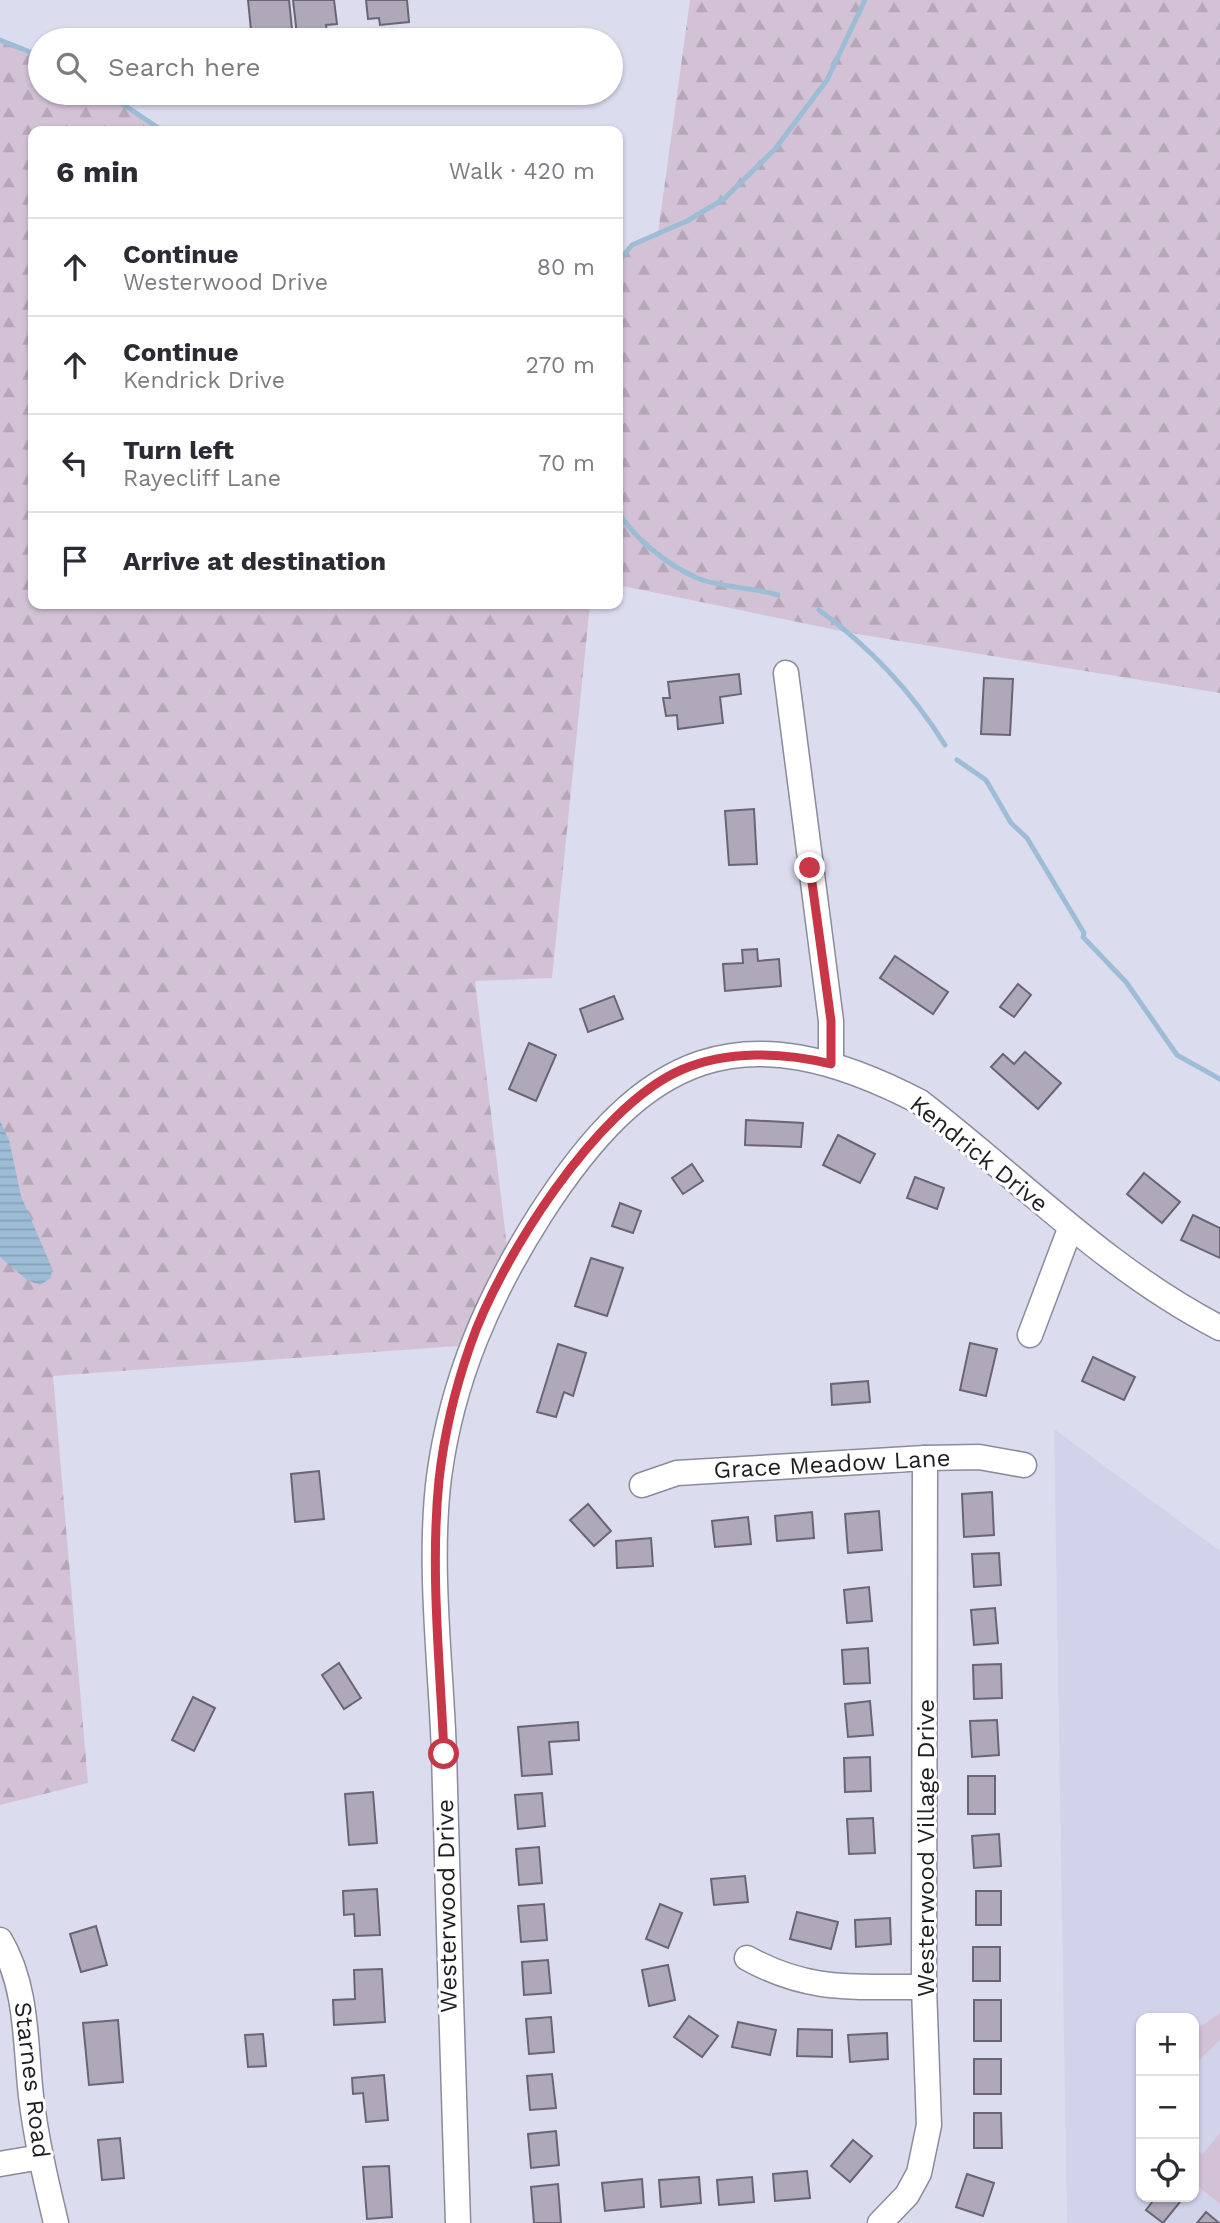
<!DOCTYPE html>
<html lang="en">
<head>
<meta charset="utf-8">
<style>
  :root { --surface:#fff; --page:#f2f2f3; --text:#2b2b33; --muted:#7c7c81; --line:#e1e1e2 }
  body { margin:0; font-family:"Work Sans",sans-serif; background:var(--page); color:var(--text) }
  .controls { position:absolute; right:21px; bottom:21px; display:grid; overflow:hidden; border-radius:14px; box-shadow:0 2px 5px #0004 }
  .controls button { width:63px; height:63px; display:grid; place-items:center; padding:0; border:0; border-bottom:2px solid var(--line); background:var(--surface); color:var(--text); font:35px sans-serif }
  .stop { position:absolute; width:21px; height:21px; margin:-16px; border:5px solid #c73747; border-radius:50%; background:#fff }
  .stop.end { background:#c73747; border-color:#fff; box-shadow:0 2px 7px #0008 }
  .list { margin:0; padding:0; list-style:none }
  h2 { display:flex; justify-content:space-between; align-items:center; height:91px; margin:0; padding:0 28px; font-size:30px }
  h2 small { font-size:23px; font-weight:400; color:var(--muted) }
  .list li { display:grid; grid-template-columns:46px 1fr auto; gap:21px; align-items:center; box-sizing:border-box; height:98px; padding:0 28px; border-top:2px solid var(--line) }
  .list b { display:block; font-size:26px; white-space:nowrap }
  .list p { margin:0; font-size:23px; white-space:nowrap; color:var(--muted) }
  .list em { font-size:23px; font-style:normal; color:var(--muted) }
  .icon { flex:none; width:38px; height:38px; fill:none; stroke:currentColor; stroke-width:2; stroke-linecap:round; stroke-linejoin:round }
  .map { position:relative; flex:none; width:1220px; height:2223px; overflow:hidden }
  .search { position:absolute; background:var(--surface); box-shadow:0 2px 5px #0004; left:28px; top:28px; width:595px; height:77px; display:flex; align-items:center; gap:18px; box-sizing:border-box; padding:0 24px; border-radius:38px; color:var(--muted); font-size:26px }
  .panel { position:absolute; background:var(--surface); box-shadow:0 2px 5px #0004; left:28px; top:126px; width:595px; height:483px; border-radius:14px }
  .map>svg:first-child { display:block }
  .built { fill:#d1d3eb; fill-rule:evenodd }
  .forest { fill:url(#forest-firs) }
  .pitch { fill:#d3c2d6 }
  .water { fill:url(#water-rules) }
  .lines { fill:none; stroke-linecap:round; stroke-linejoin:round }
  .stream { stroke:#9dbdd7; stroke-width:5 }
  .building { fill:#aea8b8; stroke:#6a6574; stroke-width:2 }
  .minor-casing { stroke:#8a8b9b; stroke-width:27 }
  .minor { stroke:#fff; stroke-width:24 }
  .route { stroke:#c73747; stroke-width:9 }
  .labels { text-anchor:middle; stroke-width:6; stroke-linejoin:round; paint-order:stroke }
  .street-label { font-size:24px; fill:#1e1e24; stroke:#fff }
</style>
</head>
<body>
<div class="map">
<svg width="1220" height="2223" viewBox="0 0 1220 2223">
  <defs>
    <pattern id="forest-firs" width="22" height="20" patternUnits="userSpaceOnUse" patternTransform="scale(1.75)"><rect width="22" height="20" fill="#d3c2d6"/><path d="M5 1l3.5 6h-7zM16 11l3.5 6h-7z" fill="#b5a6b8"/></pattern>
    <pattern id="water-rules" width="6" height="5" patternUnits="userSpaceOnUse" patternTransform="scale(1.75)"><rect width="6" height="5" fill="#9dbdd7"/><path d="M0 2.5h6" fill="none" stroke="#87a2b8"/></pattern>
  </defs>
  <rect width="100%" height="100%" fill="#dbddee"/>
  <!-- built -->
  <path class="built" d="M1054,1429L1220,1551V2223H1067ZM1141,2018H1194V2197H1141Z"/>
  <!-- forest -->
  <g class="forest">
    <path d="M690,0H1220V693L851,633L618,585V262L632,245L658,233Z"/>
    <path d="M0,40L40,56V93H106L163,131H33V604H590L552,978L475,981L509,1263L470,1345L53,1376L88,1783L0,1805Z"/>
  </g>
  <!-- pitch -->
  <g class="pitch">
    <path d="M1220,2013V2040L1202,2057L1194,2070V2031Z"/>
    <path d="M1220,2133V2204L1194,2183V2143L1202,2155Z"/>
  </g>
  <!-- water -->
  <path class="water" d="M0,1121L9,1140L21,1196L52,1268L51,1278L40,1285L27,1280L0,1257Z"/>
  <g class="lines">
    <!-- stream -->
    <g class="stream">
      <path d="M0,40L40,56"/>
      <path d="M106,93L163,131"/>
      <path d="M618,262L632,245L687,221L724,199L775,149L827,80L865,0"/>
      <path d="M618,511C632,537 669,566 697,578C721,588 752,587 778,595"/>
      <path d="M819,610C870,647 912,692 945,745"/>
      <path d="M957,760L986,780L1011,823L1027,838L1084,933L1083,937L1126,982L1177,1055L1220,1079"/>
    </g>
  </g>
  <!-- building -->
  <g class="building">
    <path d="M248,0H289L293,39L252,40Z"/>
    <path d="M293,0H334L337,24L326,25L327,32L297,35Z"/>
    <path d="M366,0H407L409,22L380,25L379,18L368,19Z"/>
    <path d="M739,674L741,694L720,697L723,723L678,729L677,715L666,716L663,698H670L668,682Z"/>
    <path d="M984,678L1013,679L1010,735L981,734Z"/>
    <path d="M754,809L757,864L729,865L725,811Z"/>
    <path d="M757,949L758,961L779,959L781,986L725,991L723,964L743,963L742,950Z"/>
    <path d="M895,956L948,992L933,1014L880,978Z"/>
    <path d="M1018,984L1031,995L1014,1017L1000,1007Z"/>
    <path d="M614,996L623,1019L588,1032L580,1009Z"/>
    <path d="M529,1043L556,1055L536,1101L509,1089Z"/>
    <path d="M1025,1052L1061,1083L1038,1109L991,1067L1003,1054L1014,1064Z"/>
    <path d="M746,1120L803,1123L801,1147L745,1145Z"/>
    <path d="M838,1135L875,1154L860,1183L823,1165Z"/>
    <path d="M692,1164L703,1181L683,1194L672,1178Z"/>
    <path d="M1144,1173L1180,1202L1162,1223L1127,1194Z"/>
    <path d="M915,1177L944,1188L937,1209L907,1198Z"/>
    <path d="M620,1203L641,1211L633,1233L612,1226Z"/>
    <path d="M1193,1215L1220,1228V1258L1181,1240Z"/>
    <path d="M591,1258L623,1268L607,1316L575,1306Z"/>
    <path d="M970,1343L997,1349L986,1396L960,1390Z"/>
    <path d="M558,1344L586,1353L573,1396L564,1392L556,1417L537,1412Z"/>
    <path d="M1093,1357L1135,1377L1124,1400L1082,1381Z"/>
    <path d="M868,1381L870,1402L832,1405L831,1384Z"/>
    <path d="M319,1471L324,1519L295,1522L291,1474Z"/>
    <path d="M992,1492L994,1535L964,1537L962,1494Z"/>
    <path d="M588,1504L611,1531L594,1546L570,1520Z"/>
    <path d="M879,1511L882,1550L848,1553L845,1514Z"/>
    <path d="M812,1512L814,1538L777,1541L775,1516Z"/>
    <path d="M748,1517L751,1544L715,1547L712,1521Z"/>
    <path d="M651,1538L653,1566L617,1568L616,1541Z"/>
    <path d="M999,1553L1001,1585L974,1587L972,1554Z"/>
    <path d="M869,1587L872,1621L847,1623L844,1590Z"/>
    <path d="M995,1608L998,1643L974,1645L971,1610Z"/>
    <path d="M868,1648L870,1683L844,1684L842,1650Z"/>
    <path d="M339,1663L361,1698L344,1709L322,1675Z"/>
    <path d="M1001,1664L1002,1698L974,1699L973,1665Z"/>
    <path d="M193,1697L215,1708L194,1751L172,1740Z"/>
    <path d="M870,1701L873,1735L848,1737L845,1704Z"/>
    <path d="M997,1720L999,1755L972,1757L970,1721Z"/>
    <path d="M578,1722L579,1740L549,1742L552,1774L522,1776L518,1727Z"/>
    <path d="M870,1757L871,1791L845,1792L844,1758Z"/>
    <rect x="968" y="1776" width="27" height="38"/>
    <path d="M373,1792L377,1843L349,1845L345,1794Z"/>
    <path d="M542,1793L545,1826L518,1829L515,1795Z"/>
    <path d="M873,1818L875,1853L849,1854L847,1819Z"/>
    <path d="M999,1834L1001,1866L974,1868L972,1836Z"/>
    <path d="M539,1847L542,1883L519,1885L516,1849Z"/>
    <path d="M745,1876L748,1902L714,1905L711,1879Z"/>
    <path d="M377,1889L380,1935L355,1936L354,1914L344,1915L343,1891Z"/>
    <rect x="976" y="1891" width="25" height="34"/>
    <path d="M544,1904L547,1940L521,1942L518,1906Z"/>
    <path d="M660,1904L682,1913L668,1948L646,1939Z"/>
    <path d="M797,1912L838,1922L831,1949L790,1939Z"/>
    <path d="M890,1918L891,1944L856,1947L855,1920Z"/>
    <path d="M96,1926L107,1965L81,1972L70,1934Z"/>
    <rect x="973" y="1947" width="27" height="34"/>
    <path d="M548,1960L551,1993L524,1995L522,1962Z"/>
    <path d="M668,1965L675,2000L649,2006L642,1970Z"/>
    <path d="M382,1969L385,2022L334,2025L333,2000L355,1999L354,1970Z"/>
    <rect x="974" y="2000" width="27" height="41"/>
    <path d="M689,2016L718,2036L702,2057L674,2037Z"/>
    <path d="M551,2017L554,2052L529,2054L526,2019Z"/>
    <path d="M118,2020L123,2082L89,2085L83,2023Z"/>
    <path d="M738,2022L776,2030L770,2055L732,2047Z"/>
    <path d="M798,2029L832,2030V2057L797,2056Z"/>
    <path d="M887,2033L888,2059L850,2062L848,2035Z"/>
    <path d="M263,2034L266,2066L248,2067L245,2035Z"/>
    <rect x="974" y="2059" width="27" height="35"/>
    <path d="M552,2074L556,2108L530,2110L527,2076Z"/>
    <path d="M384,2075L388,2120L366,2122L363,2093L353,2094L352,2078Z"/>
    <path d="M974,2113H1001L1002,2148H974Z"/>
    <path d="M556,2131L559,2165L531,2168L528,2134Z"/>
    <path d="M120,2138L124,2178L102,2180L98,2140Z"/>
    <path d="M853,2140L872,2156L850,2182L831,2166Z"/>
    <path d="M389,2166L392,2217L367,2219L363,2167Z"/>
    <path d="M807,2171L810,2198L775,2201L773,2174Z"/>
    <path d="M967,2174L994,2183L983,2216L956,2207Z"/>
    <path d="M699,2177L701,2203L661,2207L659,2180Z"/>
    <path d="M752,2177L754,2202L719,2205L717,2180Z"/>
    <path d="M642,2179L644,2207L605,2211L602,2183Z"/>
    <path d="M558,2184L561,2223H534L531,2187Z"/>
    <path d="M1156,2197H1184L1163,2223L1146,2210Z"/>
    <path d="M1206,2212L1219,2223H1197Z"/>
  </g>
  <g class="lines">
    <!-- minor casing -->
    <g class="minor-casing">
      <g id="minor">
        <path d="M786,673L831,1021V1064"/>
        <path d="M1030,1335L1070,1229"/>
        <path d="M642,1485L677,1473L925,1458L979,1457L1024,1465"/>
        <path d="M0,1940C28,1987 25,2044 31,2096C36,2139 46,2181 56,2223"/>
        <path d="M747,1958C810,1993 855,1986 924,1987"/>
        <path d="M0,2164L41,2157"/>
        <path d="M458,2223C452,2066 449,1910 444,1753C441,1665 428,1565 439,1477C452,1380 488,1297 540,1215C644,1053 741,1009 920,1102C1020,1179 1106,1269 1220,1328"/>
        <path d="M880,2223L907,2195L919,2173L929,2125L924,1987L925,1458"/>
      </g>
    </g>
    <!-- minor -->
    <use href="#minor" class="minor"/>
  </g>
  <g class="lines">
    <!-- route -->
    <path class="route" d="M444,1754C440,1664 430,1570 439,1480C444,1435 455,1389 470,1346C499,1261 596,1107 681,1070C727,1050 783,1052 831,1064V1021L810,868"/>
  </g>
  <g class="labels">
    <!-- street labels -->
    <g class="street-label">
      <text transform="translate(979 1154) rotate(39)" y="8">Kendrick Drive</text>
      <text transform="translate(832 1464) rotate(-3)" y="8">Grace Meadow Lane</text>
      <text transform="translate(926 1848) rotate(-90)" y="8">Westerwood Village Drive</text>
      <text transform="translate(447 1906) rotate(-91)" y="8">Westerwood Drive</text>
      <text transform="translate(32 2080) rotate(83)" y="8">Starnes Road</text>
    </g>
  </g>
</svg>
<div class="controls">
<button>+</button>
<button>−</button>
<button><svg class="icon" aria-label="locate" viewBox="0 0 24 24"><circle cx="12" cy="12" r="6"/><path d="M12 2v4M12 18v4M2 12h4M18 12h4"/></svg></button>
</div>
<div class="stop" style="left:444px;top:1754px"></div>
<div class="stop end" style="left:810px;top:868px"></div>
<div class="search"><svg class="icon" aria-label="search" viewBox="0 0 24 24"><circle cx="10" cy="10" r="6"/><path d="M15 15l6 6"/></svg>Search here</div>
<section class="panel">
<h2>6 min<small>Walk · 420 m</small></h2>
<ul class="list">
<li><svg class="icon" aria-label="ahead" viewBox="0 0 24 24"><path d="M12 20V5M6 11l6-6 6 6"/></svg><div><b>Continue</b><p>Westerwood Drive</p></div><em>80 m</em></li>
<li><svg class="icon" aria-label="ahead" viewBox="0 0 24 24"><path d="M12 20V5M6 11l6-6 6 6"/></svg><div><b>Continue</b><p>Kendrick Drive</p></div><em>270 m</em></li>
<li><svg class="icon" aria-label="left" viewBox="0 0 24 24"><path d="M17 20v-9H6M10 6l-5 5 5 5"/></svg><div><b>Turn left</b><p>Rayecliff Lane</p></div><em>70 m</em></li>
<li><svg class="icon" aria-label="arrive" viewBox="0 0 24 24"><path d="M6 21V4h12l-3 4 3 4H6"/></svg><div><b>Arrive at destination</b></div></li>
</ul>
</section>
</div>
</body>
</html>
